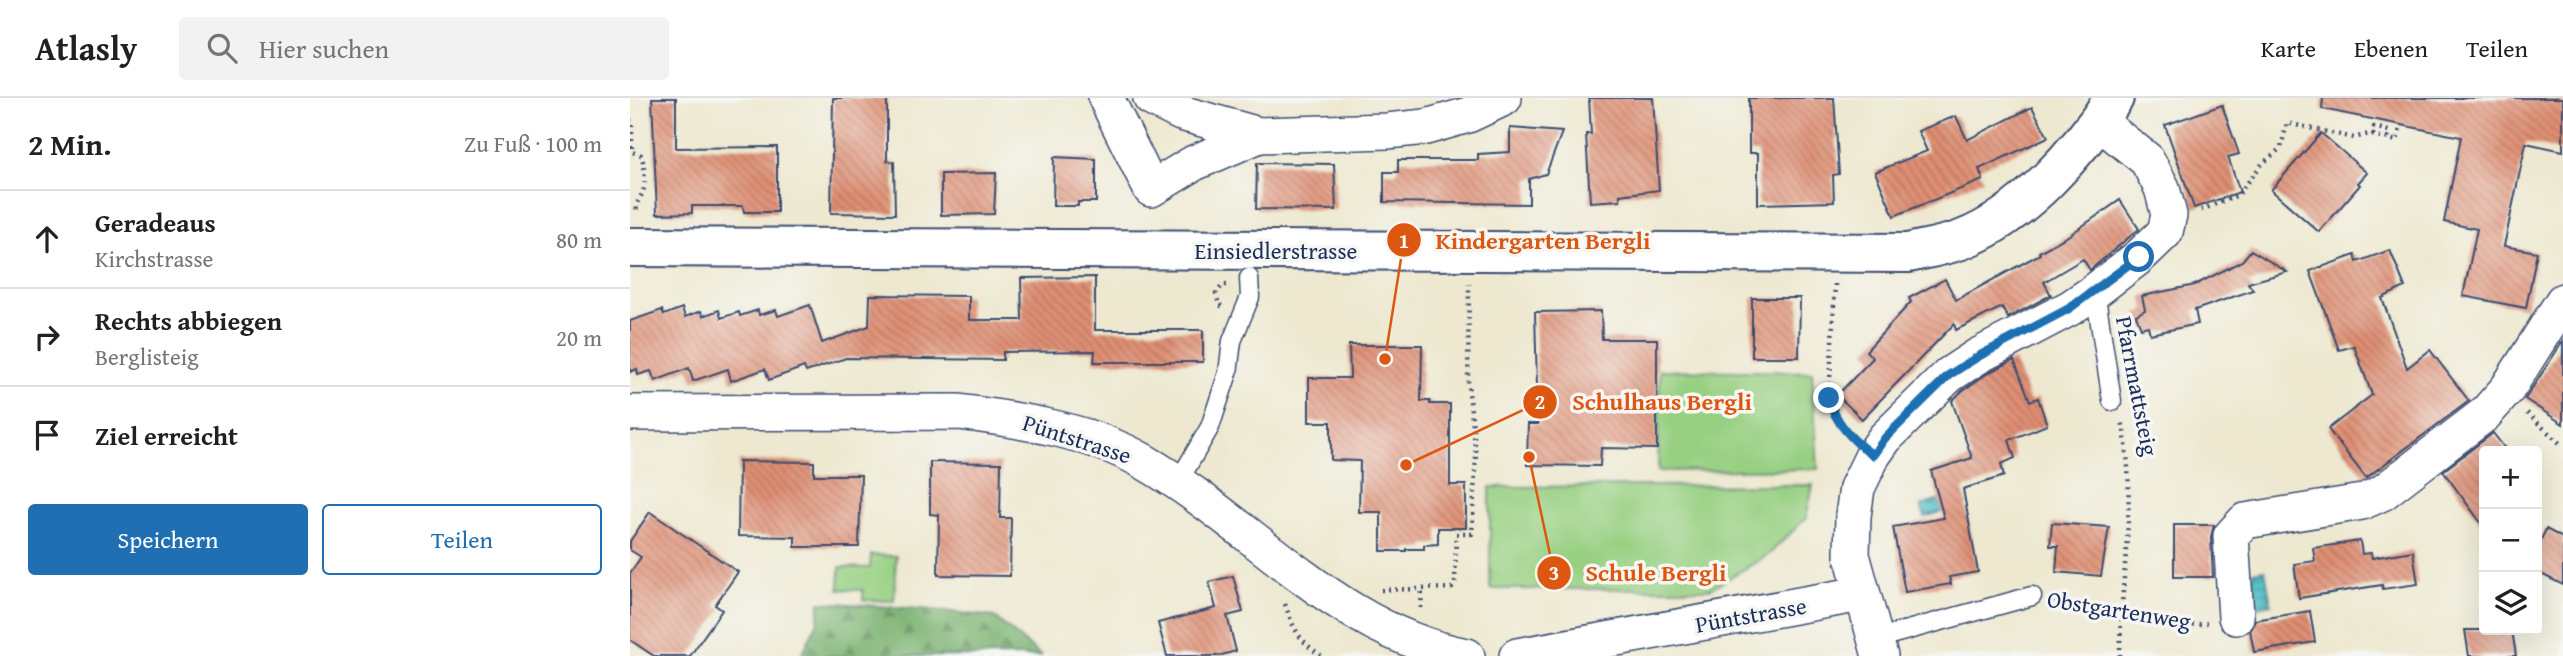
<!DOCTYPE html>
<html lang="de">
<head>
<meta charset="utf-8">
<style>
  :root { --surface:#fff; --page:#f2f2f2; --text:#202124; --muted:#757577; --line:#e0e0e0; --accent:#1f6fb2 }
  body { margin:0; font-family:"Gentium Book Plus",serif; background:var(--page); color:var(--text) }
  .controls { position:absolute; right:21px; bottom:21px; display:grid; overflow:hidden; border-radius:7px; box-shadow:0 7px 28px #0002 }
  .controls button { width:63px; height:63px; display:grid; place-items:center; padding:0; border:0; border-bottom:2px solid var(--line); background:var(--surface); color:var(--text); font:35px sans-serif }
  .stop { position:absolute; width:21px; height:21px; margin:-16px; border:5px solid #1f6fb2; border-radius:50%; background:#fff }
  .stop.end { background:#1f6fb2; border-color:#fff; box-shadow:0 2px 7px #0008 }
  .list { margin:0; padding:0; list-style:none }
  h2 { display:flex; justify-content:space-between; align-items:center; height:91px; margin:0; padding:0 28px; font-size:30px }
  h2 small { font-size:23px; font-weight:400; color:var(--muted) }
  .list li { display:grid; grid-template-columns:46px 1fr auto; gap:21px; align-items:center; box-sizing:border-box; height:98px; padding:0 28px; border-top:2px solid var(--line) }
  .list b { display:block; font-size:26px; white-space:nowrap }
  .list p { margin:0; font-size:23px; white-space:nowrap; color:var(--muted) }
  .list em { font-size:23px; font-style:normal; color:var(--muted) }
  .actions { display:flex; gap:14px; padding:21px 28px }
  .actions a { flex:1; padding:16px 0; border:2px solid var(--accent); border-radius:7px; text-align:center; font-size:24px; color:var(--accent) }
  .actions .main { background:var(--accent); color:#fff }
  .icon { flex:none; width:38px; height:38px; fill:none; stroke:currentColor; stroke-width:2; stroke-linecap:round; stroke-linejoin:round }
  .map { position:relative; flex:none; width:1933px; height:558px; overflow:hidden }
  header { display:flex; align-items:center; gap:42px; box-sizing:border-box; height:98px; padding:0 35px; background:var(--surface); border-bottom:2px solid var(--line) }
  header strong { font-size:33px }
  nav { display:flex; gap:38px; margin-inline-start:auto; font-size:24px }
  .search { width:490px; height:63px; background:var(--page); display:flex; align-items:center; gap:18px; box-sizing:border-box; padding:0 24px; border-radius:7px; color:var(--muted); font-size:26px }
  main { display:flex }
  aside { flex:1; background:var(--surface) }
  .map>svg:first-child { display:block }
  .forest { fill:url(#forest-firs); stroke:#4a7067; stroke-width:2 }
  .green { fill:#98d082; stroke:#5a8070; stroke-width:2 }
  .water { fill:url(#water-rules); stroke:#367792; stroke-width:2 }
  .building { fill:url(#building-back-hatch) }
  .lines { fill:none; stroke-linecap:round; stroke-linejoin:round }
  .service-casing { stroke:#3a4b6f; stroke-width:21 }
  .minor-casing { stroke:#3a4b6f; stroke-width:38 }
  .secondary-casing { stroke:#3a4b6f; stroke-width:42 }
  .path { stroke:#3a4b6f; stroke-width:4.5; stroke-dasharray:2 5; stroke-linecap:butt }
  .service { stroke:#fff; stroke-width:18 }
  .minor { stroke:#fff; stroke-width:35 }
  .secondary { stroke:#fff; stroke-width:38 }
  .route { stroke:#1f6fb2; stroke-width:9 }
  .labels { text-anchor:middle; stroke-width:7; stroke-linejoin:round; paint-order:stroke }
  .street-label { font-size:23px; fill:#1b2f5e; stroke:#f6f6f2 }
  .leader { fill:none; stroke:#de5710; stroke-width:2.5 }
  .callout-dot { fill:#de5710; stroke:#f6f6f2; stroke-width:2.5 }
  .mark-label { font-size:21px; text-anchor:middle; font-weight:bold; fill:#fff }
  .callout-label { font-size:24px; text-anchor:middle; font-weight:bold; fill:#de5710; stroke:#f6f6f2; stroke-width:7; stroke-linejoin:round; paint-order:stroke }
</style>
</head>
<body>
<header>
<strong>Atlasly</strong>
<div class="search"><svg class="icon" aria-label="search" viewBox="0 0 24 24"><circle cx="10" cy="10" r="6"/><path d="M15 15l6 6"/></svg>Hier suchen</div>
<nav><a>Karte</a><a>Ebenen</a><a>Teilen</a></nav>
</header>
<main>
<aside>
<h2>2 Min.<small>Zu Fuß · 100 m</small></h2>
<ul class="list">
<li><svg class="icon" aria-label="ahead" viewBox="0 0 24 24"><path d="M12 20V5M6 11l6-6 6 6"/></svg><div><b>Geradeaus</b><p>Kirchstrasse</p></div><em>80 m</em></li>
<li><svg class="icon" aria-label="right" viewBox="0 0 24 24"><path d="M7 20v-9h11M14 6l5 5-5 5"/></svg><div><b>Rechts abbiegen</b><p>Berglisteig</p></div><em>20 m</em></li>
<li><svg class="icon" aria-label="arrive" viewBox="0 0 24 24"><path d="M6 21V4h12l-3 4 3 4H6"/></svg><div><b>Ziel erreicht</b></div></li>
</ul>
<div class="actions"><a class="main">Speichern</a><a>Teilen</a></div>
</aside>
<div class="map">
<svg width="1933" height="558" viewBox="0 0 1933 558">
  <defs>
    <pattern id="forest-firs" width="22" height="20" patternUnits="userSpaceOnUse" patternTransform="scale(1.75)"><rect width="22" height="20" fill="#7ab270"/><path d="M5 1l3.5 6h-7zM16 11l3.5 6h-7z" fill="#63915f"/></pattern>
    <pattern id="water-rules" width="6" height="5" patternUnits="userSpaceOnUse" patternTransform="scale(1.75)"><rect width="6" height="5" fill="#51bfc7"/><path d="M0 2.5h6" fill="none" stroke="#429ca5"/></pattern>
    <pattern id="building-back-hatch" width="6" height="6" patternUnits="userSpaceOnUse" patternTransform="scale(1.75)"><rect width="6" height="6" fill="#df8f73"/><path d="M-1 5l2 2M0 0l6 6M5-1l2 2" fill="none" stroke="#b47562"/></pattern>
  </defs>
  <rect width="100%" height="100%" fill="#f6f6f2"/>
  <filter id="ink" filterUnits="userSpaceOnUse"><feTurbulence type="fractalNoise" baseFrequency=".0143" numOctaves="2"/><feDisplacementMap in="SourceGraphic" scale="14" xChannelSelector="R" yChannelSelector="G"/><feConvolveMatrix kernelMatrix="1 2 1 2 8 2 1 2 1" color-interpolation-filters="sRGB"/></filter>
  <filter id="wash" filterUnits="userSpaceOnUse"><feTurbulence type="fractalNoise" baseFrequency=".00686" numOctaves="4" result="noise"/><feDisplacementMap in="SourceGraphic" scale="28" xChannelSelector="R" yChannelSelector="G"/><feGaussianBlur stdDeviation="1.57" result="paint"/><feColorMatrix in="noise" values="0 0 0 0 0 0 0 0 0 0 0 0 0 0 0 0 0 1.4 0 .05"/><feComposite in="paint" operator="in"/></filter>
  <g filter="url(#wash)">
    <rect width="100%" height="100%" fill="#ede8cf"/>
    <!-- forest -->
    <path class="forest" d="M190,504L304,512L364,519L411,558H171L188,523Z"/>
    <!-- green -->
    <g class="green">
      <path d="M1030,272L1182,274L1188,371L1028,373Z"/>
      <path d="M1183,387L1176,420L1138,457L1080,491H860V389Z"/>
      <path d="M241,457L266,458L264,503L233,502V492L209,491L210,469L240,470Z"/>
    </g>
    <!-- water -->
    <g class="water">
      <path d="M1332,395L1336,406L1295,419L1291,408Z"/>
      <path d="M1635,472L1641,506L1627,509L1622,474Z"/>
    </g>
    <g id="blocks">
      <!-- building -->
      <g class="building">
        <path d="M22,0H46V50L147,49V114H114L113,108H62V115L27,116Z"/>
        <path d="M203,0H257V63L264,64L265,116L201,115Z"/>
        <path d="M959,0H1023L1029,92L990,97V102L960,104L956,36H961Z"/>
        <path d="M1119,0H1204L1209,76L1203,77L1204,104L1128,106V55H1119Z"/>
        <path d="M1693,0H1933V53L1896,45L1874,148L1907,154L1896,210L1833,198L1847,131L1814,124L1831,39L1692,11Z"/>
        <path d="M1592,7L1609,56L1598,59L1610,94L1564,110L1535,27Z"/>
        <path d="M1402,9L1418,39L1349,71L1353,82L1264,118L1245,74L1297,53L1288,33L1326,18L1337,42Z"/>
        <path d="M880,30L932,34L916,76L899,81V106L754,104V74H768V62H848V56L880,54Z"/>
        <path d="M1691,35L1737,75L1728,85L1730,87L1689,134L1641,92Z"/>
        <path d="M424,59L466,61V104H448V108H423Z"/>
        <path d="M627,65L704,66L706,112L626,111Z"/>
        <path d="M366,75L364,116L311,117V76Z"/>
        <path d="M1490,102L1509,131L1460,172L1453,161L1414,184L1421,197L1378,220L1372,209L1326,232L1324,226L1232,321L1207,297L1243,260L1236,253L1281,204L1279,200L1315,181L1326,202L1410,156L1409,154L1438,138Z"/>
        <path d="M1621,152L1657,174L1618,185L1623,192L1565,212L1568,226L1520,236L1518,228L1511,230L1506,217L1515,212L1512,198L1565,187L1612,163Z"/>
        <path d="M1760,152L1775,189L1752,200L1777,270L1800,252L1839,303L1736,380L1698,331L1742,297L1724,248L1709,252L1680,173L1725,157L1727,164Z"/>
        <path d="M465,179V232H573V264H464L465,253L373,254V262L216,260L176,274L174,269L139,282L135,271L101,283L98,271L63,283L59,270L25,283L21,273L8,277L7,271L0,274V223L32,212L34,217L52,210L55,219L71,213L73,218L89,212L91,220L109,214L110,218L128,212L129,217L146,212L148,218L180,207L192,245L239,228L240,197L339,198V222H392L391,180Z"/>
        <path d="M1122,200H1170L1169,259H1122Z"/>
        <path d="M971,213L972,241H1027V351L971,350L970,368L897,367L898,326H908L905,214Z"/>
        <path d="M1933,243V326L1895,301Z"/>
        <path d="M719,247H792L791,303H800V306H820V387H836V430H808V446L794,447V451H776V453H751V414H729L730,363L701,362V324H679V280H720Z"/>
        <path d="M1384,262L1400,303L1408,300L1417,327L1379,342L1385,360L1371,366L1374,378L1333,391L1348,474L1319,479L1321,486L1275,494L1263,429L1314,420L1301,373L1342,360L1322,303L1332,293L1358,275Z"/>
        <path d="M1863,335L1877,353H1854V429L1813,373Z"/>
        <path d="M109,363L184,364V377H231L229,449H165V439L108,438Z"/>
        <path d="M300,364L371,365L370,420H381L380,478L308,477L309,417L300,416Z"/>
        <path d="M20,414L108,474L85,507L92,512L60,558H24L0,542V475L11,459L0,452V443Z"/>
        <path d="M1422,425L1479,429L1471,478L1426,474L1428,448H1420Z"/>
        <path d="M1544,427H1584L1581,439L1583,479H1544Z"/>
        <path d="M1916,431L1933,440V487L1907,474V450Z"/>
        <path d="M1730,443L1732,456L1741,455L1742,460L1783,453L1788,486L1753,491L1752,487L1669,500L1664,466L1685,463L1683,450Z"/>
        <path d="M603,478L613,514L597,518L606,553L588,558H537L528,525L586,510L579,484Z"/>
        <path d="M1680,513L1685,544L1624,554L1620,532L1625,522Z"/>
        <path d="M1835,532H1882L1886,558H1839Z"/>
      </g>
    </g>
  </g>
  <g filter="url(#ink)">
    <use href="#blocks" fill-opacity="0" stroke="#3a4b6f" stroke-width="2"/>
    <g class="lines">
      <!-- service casing -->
      <g class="service-casing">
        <g id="service">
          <path d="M1461,196L1467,206L1482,303"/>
          <path d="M547,386L580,329L598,275L602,243L620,199L619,180"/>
          <path d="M1245,541L1402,498"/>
        </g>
      </g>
      <!-- minor casing -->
      <g class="minor-casing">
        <g id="minor">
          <path d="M476,0L521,91L564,65L629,37"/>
          <path d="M521,0L551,15L629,37L757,33L796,29L838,17L874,0"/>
          <path d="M0,315L329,314C390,322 458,332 513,363C622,425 709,535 837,558"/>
          <path d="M1606,519L1601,438L1615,423L1732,404L1752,395L1855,316L1878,290L1933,203"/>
          <path d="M887,558L1231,496"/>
          <path d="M1250,558L1222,457L1223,418L1227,390L1243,357L1255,340L1319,277L1348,258L1440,210L1461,196L1509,159L1535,134L1539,117L1532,90L1517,62L1469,24"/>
        </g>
      </g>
      <!-- secondary casing -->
      <g class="secondary-casing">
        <path id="secondary" d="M0,149L1278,155C1295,151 1314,148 1331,142C1391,120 1450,53 1484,0"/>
      </g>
      <!-- path -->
      <g class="path">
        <path d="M0,22H2V54L11,57C15,67 16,84 13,94C8,105 6,103 7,116"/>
        <path d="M1743,37L1744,29L1759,33L1758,40"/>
        <path d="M1571,112L1608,97L1632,66L1651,50L1657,25L1724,40L1739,36L1767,43L1771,27"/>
        <path d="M1205,186L1199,300L1202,314L1219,335"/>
        <path d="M592,208L589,207L586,195L593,187H597"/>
        <path d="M1897,315L1933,348"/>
        <path d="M751,492L822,490L825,485L826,436H842L846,357L838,286L839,185"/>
        <path d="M1424,503L1490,517L1565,527L1577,525"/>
        <path d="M655,506C664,532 668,541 691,558"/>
        <path d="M791,510L792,491"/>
        <path d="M1490,558C1490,479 1508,400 1492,322"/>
      </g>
      <!-- service -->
      <use href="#service" class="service"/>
      <!-- minor -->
      <use href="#minor" class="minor"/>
      <!-- secondary -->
      <use href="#secondary" class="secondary"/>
    </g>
  </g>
  <g class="lines" filter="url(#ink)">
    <!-- route -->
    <path class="route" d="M1199,300C1204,323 1223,344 1243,357L1255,340L1319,277L1349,258L1440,210L1509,159"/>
  </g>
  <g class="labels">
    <!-- street labels -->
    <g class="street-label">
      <text x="646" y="161">Einsiedlerstrasse</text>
      <text transform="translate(1507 288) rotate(79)" y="8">Pfarrmattsteig</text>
      <text transform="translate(447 341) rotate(18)" y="8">Püntstrasse</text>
      <text transform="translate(1489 512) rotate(9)" y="8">Obstgartenweg</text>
      <text transform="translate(1121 517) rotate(-10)" y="8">Püntstrasse</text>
    </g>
  </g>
  <!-- callouts -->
  <path class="leader" d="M755 261L774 142M776 367L910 304M899 359L924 475"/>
  <g class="callout-dot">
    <circle cx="755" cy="261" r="7"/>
    <circle cx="776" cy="367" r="7"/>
    <circle cx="899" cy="359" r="7"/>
    <circle cx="774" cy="142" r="18"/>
    <circle cx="910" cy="304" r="18"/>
    <circle cx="924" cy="475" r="18"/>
  </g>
  <g class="mark-label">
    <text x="774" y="150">1</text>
    <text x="910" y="311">2</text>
    <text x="924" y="482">3</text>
  </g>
  <g class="callout-label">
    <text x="913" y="151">Kindergarten Bergli</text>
    <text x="1032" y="312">Schulhaus Bergli</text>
    <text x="1026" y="483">Schule Bergli</text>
  </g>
</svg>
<div class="controls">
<button>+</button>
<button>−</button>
<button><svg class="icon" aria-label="layers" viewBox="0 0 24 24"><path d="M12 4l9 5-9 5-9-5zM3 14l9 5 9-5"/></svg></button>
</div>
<div class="stop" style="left:1509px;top:159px"></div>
<div class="stop end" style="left:1199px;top:300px"></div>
</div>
</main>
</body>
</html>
